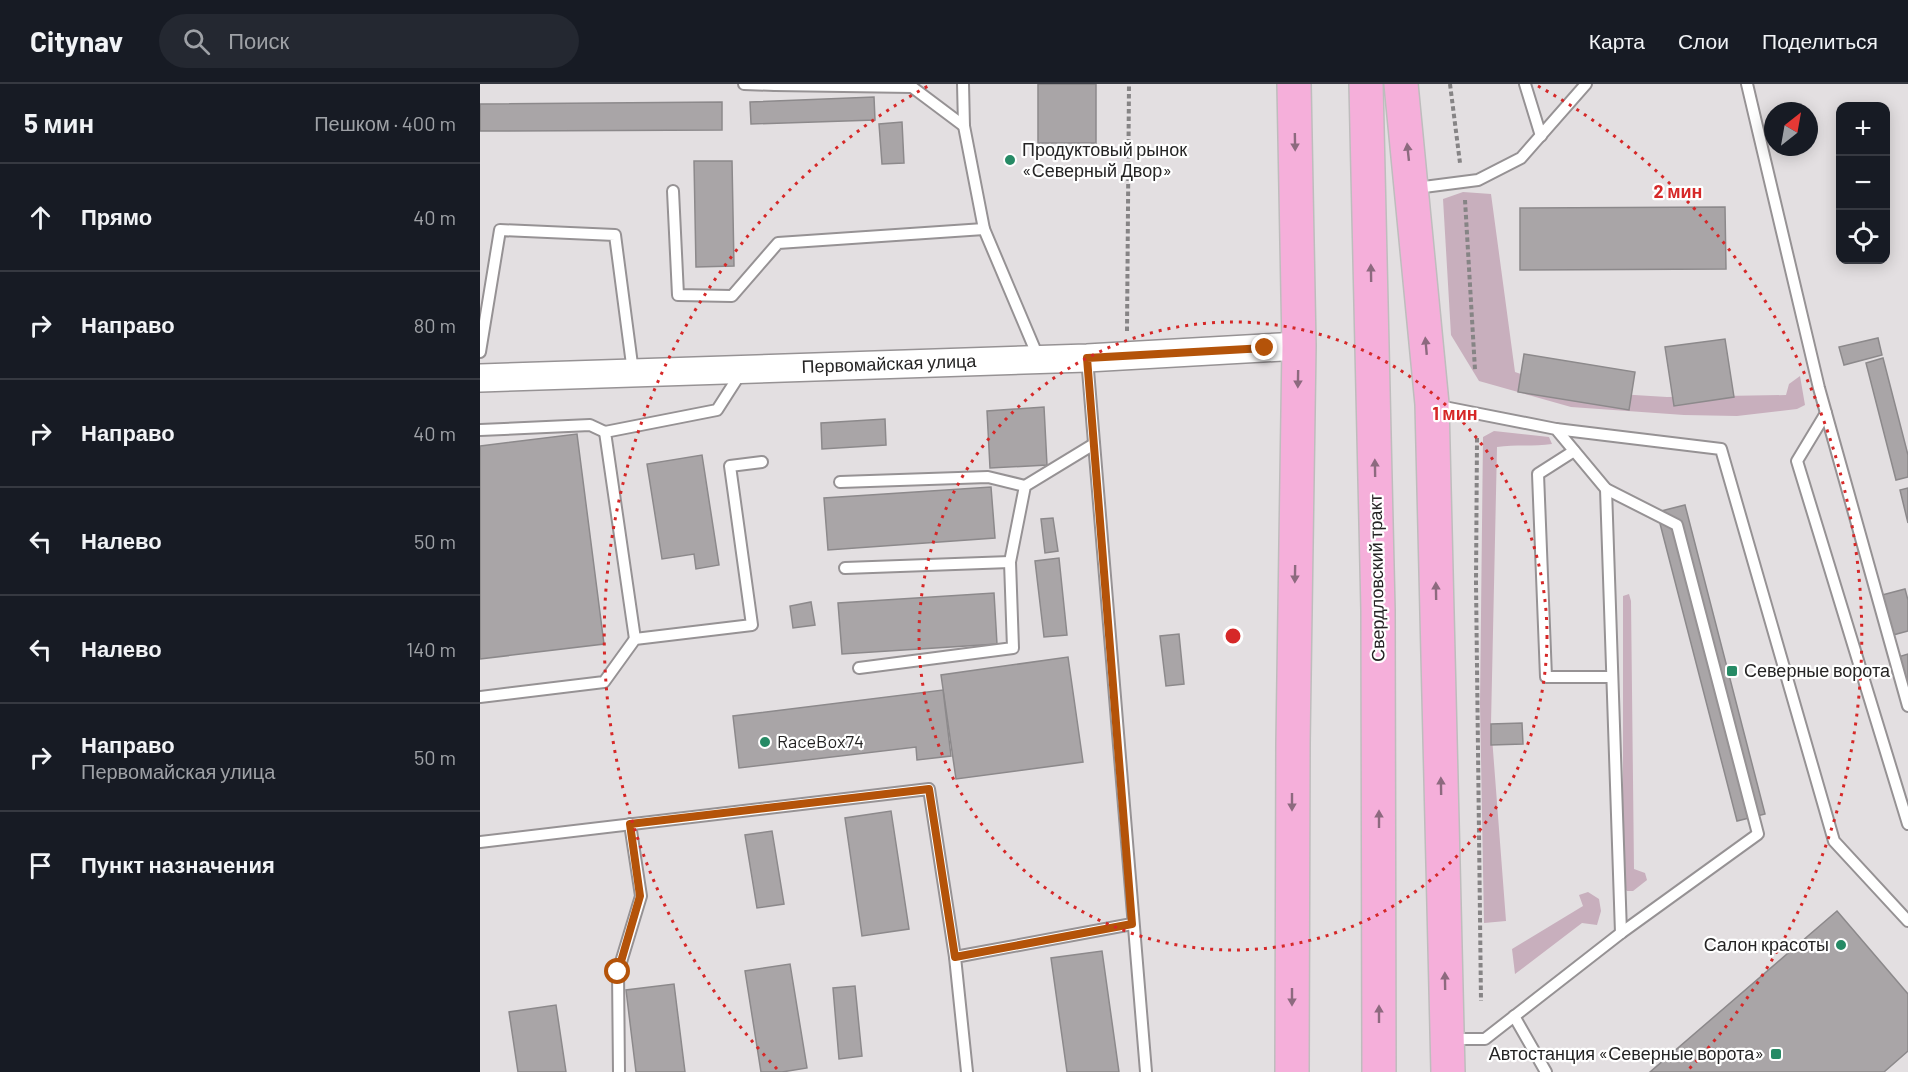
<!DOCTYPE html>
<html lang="ru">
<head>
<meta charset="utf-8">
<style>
  :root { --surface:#171b24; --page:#242831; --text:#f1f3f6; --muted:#9ea1a6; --line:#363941 }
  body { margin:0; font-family:Barlow,sans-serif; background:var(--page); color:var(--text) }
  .controls { position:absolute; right:18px; top:18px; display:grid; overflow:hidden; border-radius:12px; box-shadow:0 3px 15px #0003 }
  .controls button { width:54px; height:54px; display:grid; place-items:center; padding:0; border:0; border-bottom:2px solid var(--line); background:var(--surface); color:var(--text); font:30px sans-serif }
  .compass { position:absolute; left:1284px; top:18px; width:54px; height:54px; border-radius:50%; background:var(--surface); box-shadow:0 3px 15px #0003; rotate:31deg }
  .stop { position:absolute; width:18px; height:18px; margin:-14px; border:4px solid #b45309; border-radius:50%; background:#fff }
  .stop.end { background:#b45309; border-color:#fff; box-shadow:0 2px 6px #0008 }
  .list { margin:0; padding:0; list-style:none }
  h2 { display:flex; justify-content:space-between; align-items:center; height:78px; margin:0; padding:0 24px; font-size:26px }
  h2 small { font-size:20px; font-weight:400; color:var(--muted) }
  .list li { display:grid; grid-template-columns:39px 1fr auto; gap:18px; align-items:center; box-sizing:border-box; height:108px; padding:0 24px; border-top:2px solid var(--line) }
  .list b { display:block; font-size:22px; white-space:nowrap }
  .list p { margin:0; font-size:20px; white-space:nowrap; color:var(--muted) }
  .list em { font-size:20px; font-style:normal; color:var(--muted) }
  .icon { flex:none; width:33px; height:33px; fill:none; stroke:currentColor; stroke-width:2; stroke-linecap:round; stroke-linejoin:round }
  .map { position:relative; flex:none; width:1428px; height:988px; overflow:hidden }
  header { display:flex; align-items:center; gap:36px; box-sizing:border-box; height:84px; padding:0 30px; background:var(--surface); border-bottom:2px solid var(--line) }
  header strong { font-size:28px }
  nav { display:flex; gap:33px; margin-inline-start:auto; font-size:21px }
  .search { width:420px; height:54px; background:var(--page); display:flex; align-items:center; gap:15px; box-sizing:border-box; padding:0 21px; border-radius:33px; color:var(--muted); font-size:22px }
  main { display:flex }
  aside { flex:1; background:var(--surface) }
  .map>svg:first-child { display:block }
  .green { fill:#c8afbd }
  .building { fill:#a9a5a7; stroke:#8c898b; stroke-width:1.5 }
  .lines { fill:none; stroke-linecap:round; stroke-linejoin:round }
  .service-casing { stroke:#969294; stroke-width:14 }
  .tertiary-casing { stroke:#969294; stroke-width:30 }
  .primary-casing { stroke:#bebdbd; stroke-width:36 }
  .path { stroke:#868485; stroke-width:4; stroke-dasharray:4.5 3; stroke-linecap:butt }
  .service { stroke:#fff; stroke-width:10 }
  .tertiary { stroke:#fff; stroke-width:27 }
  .primary { stroke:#f5afda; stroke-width:33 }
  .oneway { fill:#8d6a7f }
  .route { stroke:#b45309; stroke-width:8 }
  .ring { fill:none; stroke:#d62828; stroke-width:3; stroke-dasharray:3 6 }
  .poi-dot { fill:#268a65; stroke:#fff; stroke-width:2 }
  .labels { text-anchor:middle; stroke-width:4.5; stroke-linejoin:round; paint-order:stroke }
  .poi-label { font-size:18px; fill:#252424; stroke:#fff; text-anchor:start }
  .street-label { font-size:18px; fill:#252424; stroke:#fff }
  .centre { fill:#d62828; stroke:#fff; stroke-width:3 }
  .ring-label { font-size:18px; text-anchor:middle; font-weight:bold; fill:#d62828; stroke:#fff; stroke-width:4.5; stroke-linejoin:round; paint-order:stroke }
</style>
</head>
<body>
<header>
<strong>Citynav</strong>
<div class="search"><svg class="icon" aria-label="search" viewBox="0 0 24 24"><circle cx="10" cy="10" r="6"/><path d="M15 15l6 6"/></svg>Поиск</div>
<nav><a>Карта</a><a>Слои</a><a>Поделиться</a></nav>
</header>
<main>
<aside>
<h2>5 мин<small>Пешком · 400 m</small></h2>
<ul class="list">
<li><svg class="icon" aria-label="ahead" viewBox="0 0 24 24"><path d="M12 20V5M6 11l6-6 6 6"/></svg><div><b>Прямо</b></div><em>40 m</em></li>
<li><svg class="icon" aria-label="right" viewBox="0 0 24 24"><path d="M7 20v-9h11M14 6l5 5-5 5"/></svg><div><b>Направо</b></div><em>80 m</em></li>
<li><svg class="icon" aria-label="right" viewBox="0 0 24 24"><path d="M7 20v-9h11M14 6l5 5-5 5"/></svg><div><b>Направо</b></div><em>40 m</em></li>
<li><svg class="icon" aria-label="left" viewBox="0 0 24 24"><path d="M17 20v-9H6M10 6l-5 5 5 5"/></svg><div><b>Налево</b></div><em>50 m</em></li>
<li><svg class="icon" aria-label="left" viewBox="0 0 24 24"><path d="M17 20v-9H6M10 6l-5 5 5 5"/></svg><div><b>Налево</b></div><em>140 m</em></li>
<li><svg class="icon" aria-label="right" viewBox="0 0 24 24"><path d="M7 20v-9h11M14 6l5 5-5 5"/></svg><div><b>Направо</b><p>Первомайская улица</p></div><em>50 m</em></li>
<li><svg class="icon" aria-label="arrive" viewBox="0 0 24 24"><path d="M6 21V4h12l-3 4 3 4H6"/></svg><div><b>Пункт назначения</b></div></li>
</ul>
</aside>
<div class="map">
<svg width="1428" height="988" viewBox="0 0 1428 988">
  <rect width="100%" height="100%" fill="#e3dfe1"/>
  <!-- green -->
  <g class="green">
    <path d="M983,108L1011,110L1035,288L1089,307L1187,313L1306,311L1309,300L1320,292L1325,321L1317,325L1257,332L1204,331L1091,323L999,297L971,251L963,115Z"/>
    <path d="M1014,347L1069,353L1072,360C1054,363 1035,360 1017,363L1011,640L1026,837L1004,839L1000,620L1003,353Z"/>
    <path d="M1149,510L1151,517L1154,785L1165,789L1167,796L1153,807H1147L1143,803V512Z"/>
    <path d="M1108,808L1119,815L1121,827L1117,841L1102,839L1035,890L1032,865L1103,822L1099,811Z"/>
  </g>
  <!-- building -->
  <g class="building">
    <rect x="558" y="0" width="58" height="59"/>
    <path d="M394,13L395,36L271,40L270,18Z"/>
    <path d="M242,18V46L0,47V20Z"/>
    <path d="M422,38L424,79L402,80L399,40Z"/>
    <path d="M214,77H252L254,182L216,183Z"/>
    <path d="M1245,123L1246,185L1040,186V124Z"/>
    <path d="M1398,254L1402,271L1364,281L1359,263Z"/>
    <path d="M1245,255L1254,313L1194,322L1185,263Z"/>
    <path d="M1044,270L1155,288L1149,326L1038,308Z"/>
    <path d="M1403,274L1428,371V393L1416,396L1386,279Z"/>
    <path d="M564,323L567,381L510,384L507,327Z"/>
    <path d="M405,335L406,361L342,365L341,339Z"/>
    <path d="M97,350L124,560L0,575V362Z"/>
    <path d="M222,371L239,481L216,485L214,470L182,475L167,380Z"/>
    <path d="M511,403L515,454L348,466L344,414Z"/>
    <path d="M1428,404V439L1420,406Z"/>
    <path d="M1205,421L1285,730L1257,737L1177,428Z"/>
    <path d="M573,434L578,467L565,469L561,435Z"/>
    <path d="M579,474L587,551L564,553L555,477Z"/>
    <path d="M1425,505L1428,516V547L1413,551L1402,511Z"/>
    <path d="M514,509L517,560L362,570L358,519Z"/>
    <path d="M331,518L335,541L313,544L310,522Z"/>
    <path d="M699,550L704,600L686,602L680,552Z"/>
    <path d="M1428,570V620L1415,574Z"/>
    <path d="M588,573L603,678L476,695L461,591Z"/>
    <path d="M463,606L471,672L437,676L436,663L259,684L253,632Z"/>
    <path d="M1042,639L1043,660L1011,661V640Z"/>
    <path d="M411,727L429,845L382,852L365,734Z"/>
    <path d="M292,747L304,820L277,824L265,751Z"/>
    <path d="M1357,827L1428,910V967L1404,988H1170Z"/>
    <path d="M622,867L639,988H587L571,874Z"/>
    <path d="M310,880L327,984L302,988H281L265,887Z"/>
    <path d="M194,900L205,988H156L146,906Z"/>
    <path d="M375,902L382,972L359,975L353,904Z"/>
    <path d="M76,921L86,988H38L29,928Z"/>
  </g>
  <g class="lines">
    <!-- service casing -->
    <g class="service-casing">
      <g id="service">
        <path d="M264,0L295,1"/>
        <path d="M295,0V1L432,3L484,42"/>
        <path d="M483,0L484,42L504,145L559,275"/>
        <path d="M1045,0L1061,52"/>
        <path d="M1267,0L1339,304L1428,622"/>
        <path d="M936,104L998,96L1041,74L1106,0"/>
        <path d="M193,107L198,211L252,212L298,159L504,145"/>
        <path d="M0,268L20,146L135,151L153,288"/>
        <path d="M607,274L666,988"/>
        <path d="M954,321L1076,345L1126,405L1197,441L1278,750L1141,849L1005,955H970"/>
        <path d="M1346,329L1317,377L1428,740"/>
        <path d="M1076,345L1241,365L1354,757L1428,837"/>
        <path d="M0,346L110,341L125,348"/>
        <path d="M1094,367L1058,390L1066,593H1132"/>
        <path d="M360,398L508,393L545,402"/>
        <path d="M1126,405L1141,849"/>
        <path d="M365,484L530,478"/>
        <path d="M155,555L125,348L237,326L262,287"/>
        <path d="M379,584L533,564L530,478L545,402L614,360"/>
        <path d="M0,613L124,598L155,555L272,541L250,382L282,378"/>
        <path d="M0,758L449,705L475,873"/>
        <path d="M1034,932L1066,988"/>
        <path d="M139,988L138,888L161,812L150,740"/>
        <path d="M487,988L475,873L652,840"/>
      </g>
    </g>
    <!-- tertiary casing -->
    <g class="tertiary-casing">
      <path id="tertiary" d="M0,294L607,274L819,262"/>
    </g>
    <!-- primary casing -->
    <g class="primary-casing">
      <g id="primary">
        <path d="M886,0L898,526L899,988"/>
        <path d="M921,0L952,320L968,988"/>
        <path d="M812,988L813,659L819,262L814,0"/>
      </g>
    </g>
    <!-- path -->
    <g class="path">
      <path d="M970,0L980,79"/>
      <path d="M985,116L995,286"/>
      <path d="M647,247L649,0"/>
      <path d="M997,354L996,499L1001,917"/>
    </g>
    <!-- service -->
    <use href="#service" class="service"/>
    <!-- tertiary -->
    <use href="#tertiary" class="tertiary"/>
    <!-- primary -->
    <use href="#primary" class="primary"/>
  </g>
  <!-- one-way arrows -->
  <defs><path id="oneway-solid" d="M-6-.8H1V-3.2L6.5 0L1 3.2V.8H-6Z" transform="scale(1.5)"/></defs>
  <g class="oneway">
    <use href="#oneway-solid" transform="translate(815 58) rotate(89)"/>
    <use href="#oneway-solid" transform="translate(928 68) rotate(-96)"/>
    <use href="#oneway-solid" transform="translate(891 189) rotate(-91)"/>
    <use href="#oneway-solid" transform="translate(946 262) rotate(-95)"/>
    <use href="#oneway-solid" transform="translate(818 295) rotate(91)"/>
    <use href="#oneway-solid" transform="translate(895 384) rotate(-91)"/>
    <use href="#oneway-solid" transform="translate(815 490) rotate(91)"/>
    <use href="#oneway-solid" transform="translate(956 507) rotate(-91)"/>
    <use href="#oneway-solid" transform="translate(961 702) rotate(-91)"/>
    <use href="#oneway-solid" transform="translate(812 718) rotate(90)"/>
    <use href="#oneway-solid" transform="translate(899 735) rotate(-90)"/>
    <use href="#oneway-solid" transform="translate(965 897) rotate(-91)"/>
    <use href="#oneway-solid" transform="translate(812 913) rotate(90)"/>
    <use href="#oneway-solid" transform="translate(899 930) rotate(-90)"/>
  </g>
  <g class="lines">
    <!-- route -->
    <path class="route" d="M138,888L160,812L150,740L449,705L475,873L652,840L607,274L785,264"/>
  </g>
  <!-- distance rings -->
  <g class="ring">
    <circle cx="753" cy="552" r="314"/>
    <path d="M297 985A629 629 0 0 1 448 2M1058 2A629 629 0 0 1 1209 985"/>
  </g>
  <!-- markers -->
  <g class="poi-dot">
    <circle cx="530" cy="76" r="6"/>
    <rect x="1246" y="581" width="12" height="12" rx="3"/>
    <circle cx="285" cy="658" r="6"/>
    <circle cx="1361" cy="861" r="6"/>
    <rect x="1290" y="964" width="12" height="12" rx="3"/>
  </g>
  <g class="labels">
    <!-- poi labels -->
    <g class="poi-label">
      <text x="542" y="72">Продуктовый рынок<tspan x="542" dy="21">«Северный Двор»</tspan></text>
      <text x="1264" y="593">Северные ворота</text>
      <text x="297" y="664">RaceBox74</text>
      <text x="1349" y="867" text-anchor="end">Салон красоты</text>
      <text x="1284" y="976" text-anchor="end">Автостанция «Северные ворота»</text>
    </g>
    <!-- street labels -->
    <g class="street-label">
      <text transform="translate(409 280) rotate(-2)" y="6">Первомайская улица</text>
      <text transform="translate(897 494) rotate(-91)" y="6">Свердловский тракт</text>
    </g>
  </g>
  <circle cx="753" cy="552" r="9" class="centre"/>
  <g class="ring-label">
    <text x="1198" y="114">2 мин</text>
    <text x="975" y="336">1 мин</text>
  </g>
</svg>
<div class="controls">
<button>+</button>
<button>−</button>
<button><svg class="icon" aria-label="locate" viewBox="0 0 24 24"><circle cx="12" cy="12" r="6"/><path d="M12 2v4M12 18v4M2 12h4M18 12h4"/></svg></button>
</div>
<svg class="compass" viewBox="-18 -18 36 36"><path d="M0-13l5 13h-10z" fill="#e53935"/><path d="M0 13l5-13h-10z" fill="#9ea1a6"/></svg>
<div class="stop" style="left:138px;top:888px"></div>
<div class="stop end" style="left:785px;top:264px"></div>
</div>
</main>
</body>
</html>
